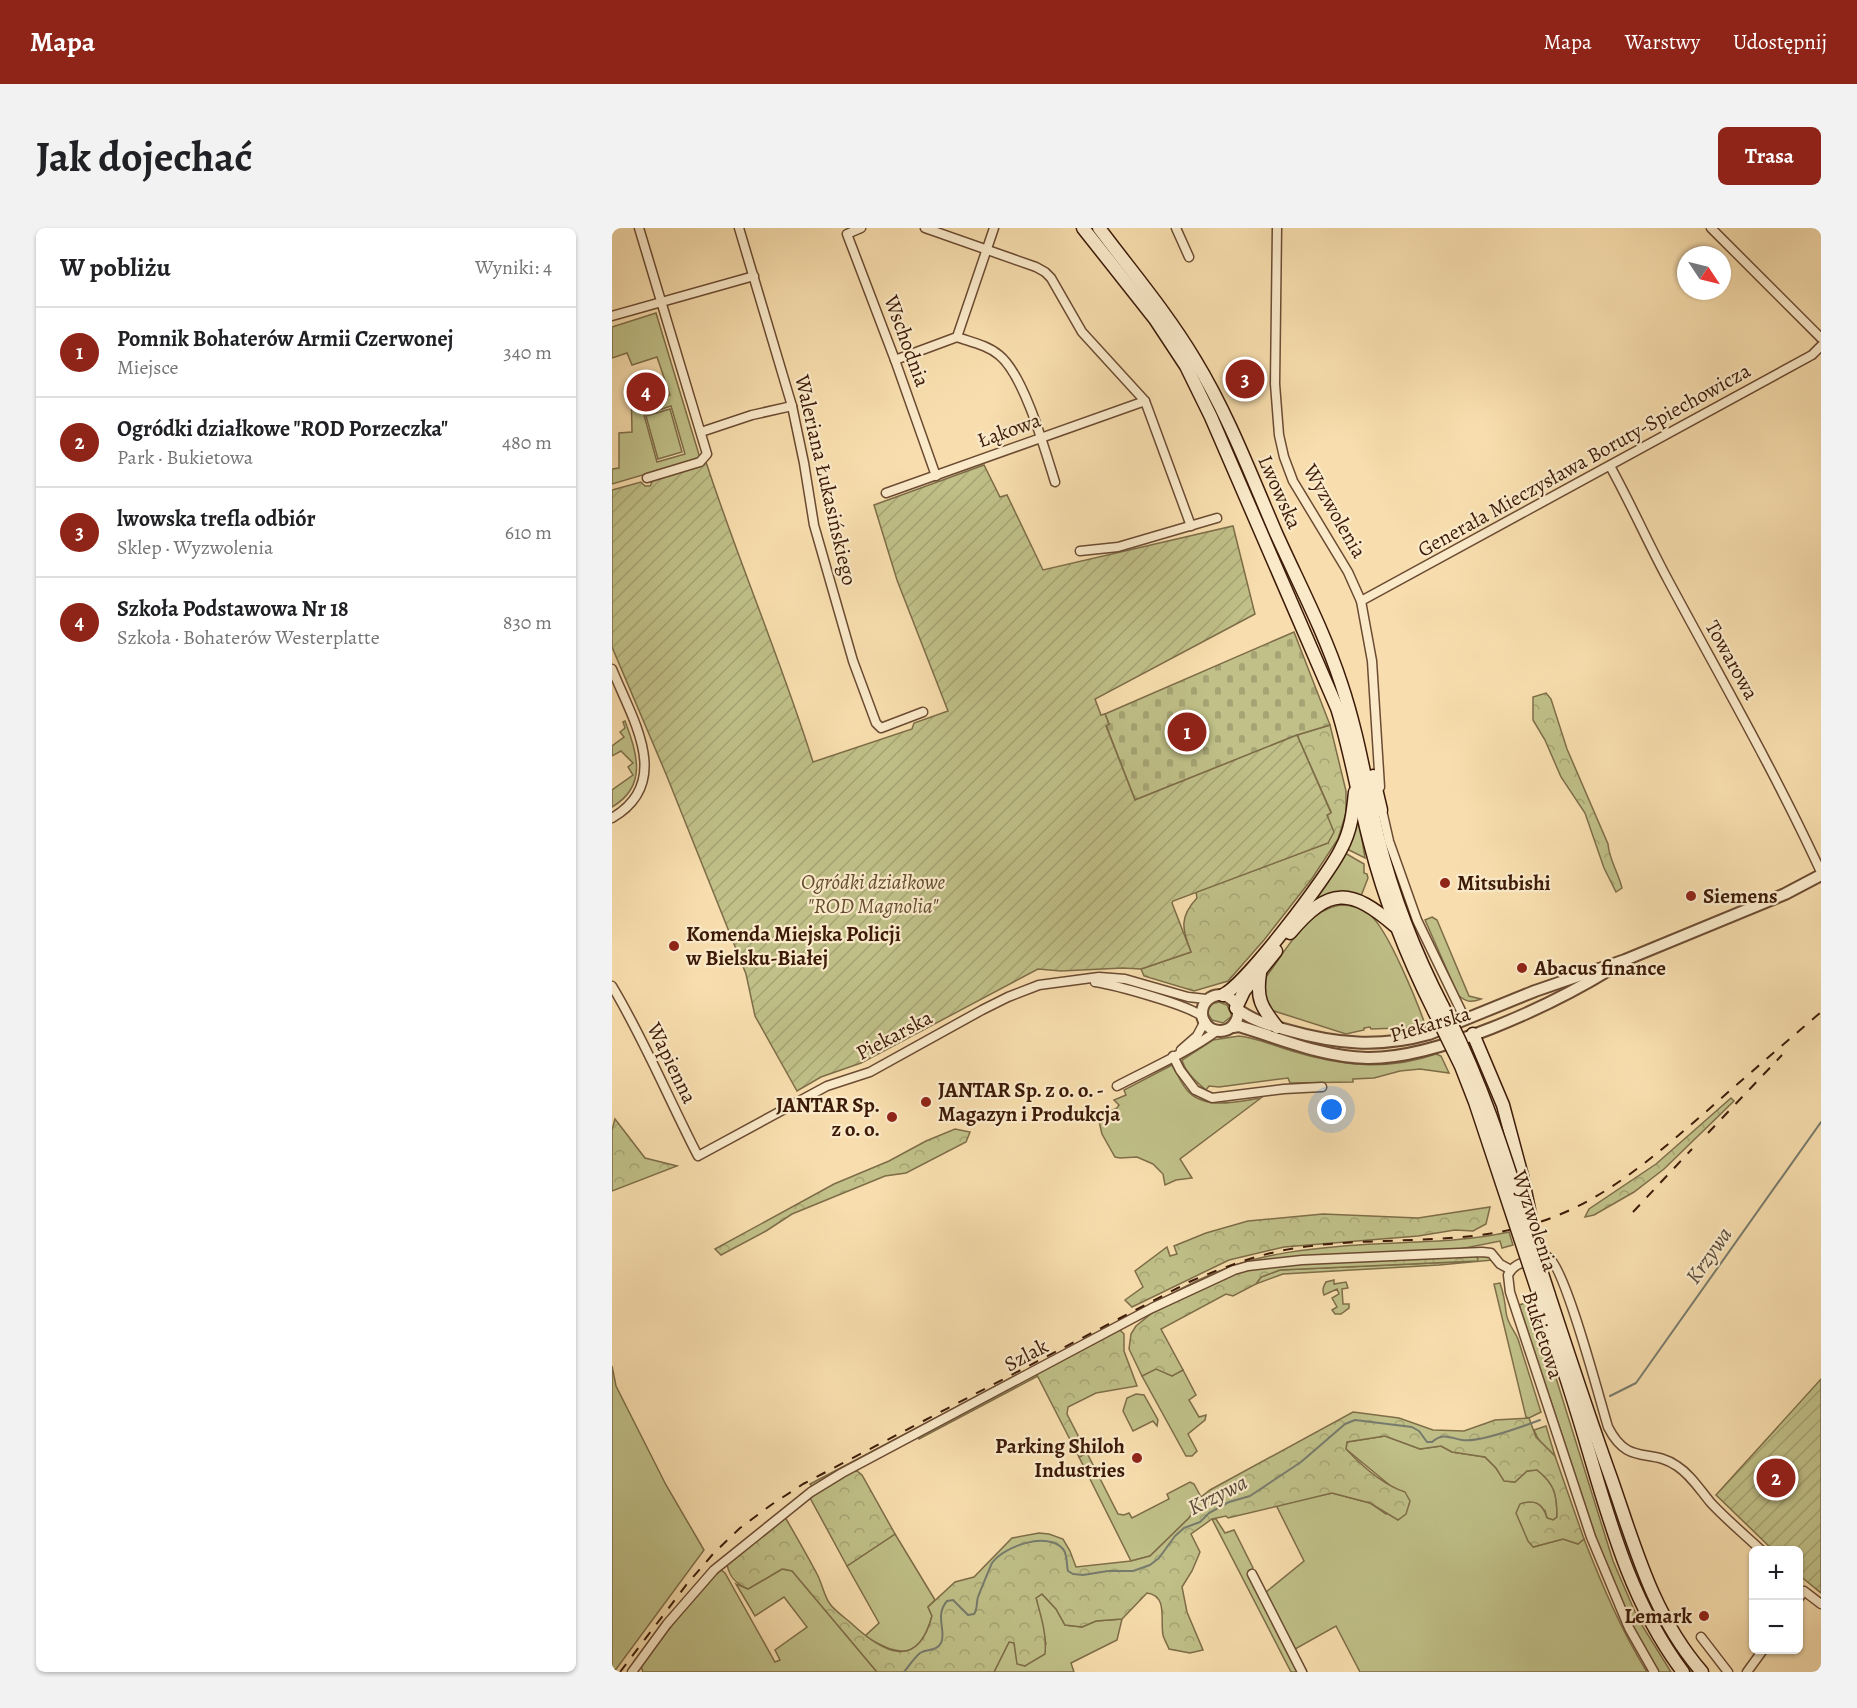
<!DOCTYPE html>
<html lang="pl">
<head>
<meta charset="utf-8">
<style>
  :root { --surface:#fff; --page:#f2f2f2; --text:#202124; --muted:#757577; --line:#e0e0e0; --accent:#8f2418 }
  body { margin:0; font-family:Alegreya,serif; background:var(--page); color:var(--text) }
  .controls { position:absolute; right:18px; bottom:18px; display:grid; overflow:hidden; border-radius:9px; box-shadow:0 2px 4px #0004 }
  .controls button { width:54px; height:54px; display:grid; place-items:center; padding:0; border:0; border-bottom:2px solid var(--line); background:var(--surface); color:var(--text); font:30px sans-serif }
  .compass { position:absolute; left:1065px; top:18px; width:54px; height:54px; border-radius:50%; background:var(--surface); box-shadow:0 2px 4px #0004; rotate:125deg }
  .you { position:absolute; left:720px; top:882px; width:21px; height:21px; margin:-15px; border:4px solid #fff; border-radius:50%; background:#1a73e8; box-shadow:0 0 0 9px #1a73e833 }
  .badge { display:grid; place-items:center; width:39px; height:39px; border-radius:50%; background:var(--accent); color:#fff; font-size:20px; font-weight:700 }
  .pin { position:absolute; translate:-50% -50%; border:3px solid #fff; box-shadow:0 2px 6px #0006 }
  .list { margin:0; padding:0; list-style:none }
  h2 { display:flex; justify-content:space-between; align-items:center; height:78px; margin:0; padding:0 24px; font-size:26px }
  h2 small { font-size:20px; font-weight:400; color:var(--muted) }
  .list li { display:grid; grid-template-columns:39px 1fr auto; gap:18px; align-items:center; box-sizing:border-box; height:90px; padding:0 24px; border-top:2px solid var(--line) }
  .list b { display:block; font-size:22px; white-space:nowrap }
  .list p { margin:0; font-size:20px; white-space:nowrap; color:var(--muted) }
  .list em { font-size:20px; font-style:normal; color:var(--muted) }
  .map { position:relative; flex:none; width:1209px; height:1444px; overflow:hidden; border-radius:9px }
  header { display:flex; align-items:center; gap:36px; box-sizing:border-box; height:84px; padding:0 30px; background:var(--accent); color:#fff }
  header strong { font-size:28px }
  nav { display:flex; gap:33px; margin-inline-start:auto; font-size:21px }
  .intro { display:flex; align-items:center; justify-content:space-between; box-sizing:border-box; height:144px; padding:0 36px }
  h1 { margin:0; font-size:42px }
  .button { padding:15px 27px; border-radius:9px; background:var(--accent); color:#fff; font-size:21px; font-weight:700 }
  main { display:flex; gap:36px; padding:0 36px }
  aside { flex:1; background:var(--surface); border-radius:9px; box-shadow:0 2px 4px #0004 }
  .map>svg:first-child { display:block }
  .grass { fill:#c0c088; stroke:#7e6d48; stroke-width:1.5; fill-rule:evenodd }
  .forest { fill:url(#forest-crowns); stroke:#7e6d48; stroke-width:1.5 }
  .cemetery { fill:url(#cemetery-stones); stroke:#7e6d48; stroke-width:1.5 }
  .garden { fill:url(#garden-furrows); stroke:#7e6d48; stroke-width:1.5 }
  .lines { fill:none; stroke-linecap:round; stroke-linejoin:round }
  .stream { stroke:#777b6d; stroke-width:2 }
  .minor-casing { stroke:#6b4b32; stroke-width:11 }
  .tertiary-casing { stroke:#6b4b32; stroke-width:14 }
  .secondary-casing { stroke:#3c1a08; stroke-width:15 }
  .minor { stroke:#faeaca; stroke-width:8 }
  .tertiary { stroke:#faeaca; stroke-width:10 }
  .secondary { stroke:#faeaca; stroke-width:12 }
  .rail { stroke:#3c1a08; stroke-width:2; stroke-dasharray:10 10; stroke-linecap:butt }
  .secondary-bridge-casing { stroke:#3c1a08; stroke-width:15; stroke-linecap:butt }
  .secondary-bridge { stroke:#faeaca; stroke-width:12 }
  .poi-dot { fill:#8f2418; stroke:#faeaca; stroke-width:2 }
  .labels { text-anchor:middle; stroke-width:4.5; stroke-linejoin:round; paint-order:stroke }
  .street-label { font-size:21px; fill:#3c1a08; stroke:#faeaca }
  .park-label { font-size:21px; font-style:italic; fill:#644c2e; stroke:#faeaca }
  .poi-label { font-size:21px; font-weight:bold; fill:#3c1a08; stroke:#faeaca; text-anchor:start }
  .water-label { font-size:22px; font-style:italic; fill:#5a4a3b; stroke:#faeaca }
</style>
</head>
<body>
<header>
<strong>Mapa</strong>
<nav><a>Mapa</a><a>Warstwy</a><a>Udostępnij</a></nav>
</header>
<div class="intro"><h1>Jak dojechać</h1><a class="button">Trasa</a></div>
<main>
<aside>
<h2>W pobliżu<small>Wyniki: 4</small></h2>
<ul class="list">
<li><span class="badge">1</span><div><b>Pomnik Bohaterów Armii Czerwonej</b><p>Miejsce</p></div><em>340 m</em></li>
<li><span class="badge">2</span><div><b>Ogródki działkowe &quot;ROD Porzeczka&quot;</b><p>Park · Bukietowa</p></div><em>480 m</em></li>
<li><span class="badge">3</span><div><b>lwowska trefla odbiór</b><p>Sklep · Wyzwolenia</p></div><em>610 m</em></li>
<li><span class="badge">4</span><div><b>Szkoła Podstawowa Nr 18</b><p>Szkoła · Bohaterów Westerplatte</p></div><em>830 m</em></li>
</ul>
</aside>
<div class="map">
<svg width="1209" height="1444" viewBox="0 0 1209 1444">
  <defs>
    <pattern id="forest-crowns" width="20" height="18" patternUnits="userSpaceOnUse" patternTransform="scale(1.5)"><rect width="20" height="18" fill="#c0c088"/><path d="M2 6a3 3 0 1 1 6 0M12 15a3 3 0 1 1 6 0" fill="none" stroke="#a6a474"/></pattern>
    <pattern id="cemetery-stones" width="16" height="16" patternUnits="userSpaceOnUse" patternTransform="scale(1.5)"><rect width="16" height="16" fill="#c0c088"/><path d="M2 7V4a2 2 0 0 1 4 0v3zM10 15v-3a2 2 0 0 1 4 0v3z" fill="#a6a474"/></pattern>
    <pattern id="garden-furrows" width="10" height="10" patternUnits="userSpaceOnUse" patternTransform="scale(1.5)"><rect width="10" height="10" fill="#c0c088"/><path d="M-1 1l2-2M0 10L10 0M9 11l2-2" fill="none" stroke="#a6a474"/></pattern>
  </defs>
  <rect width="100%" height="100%" fill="#f8deae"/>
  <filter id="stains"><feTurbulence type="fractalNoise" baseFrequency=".00333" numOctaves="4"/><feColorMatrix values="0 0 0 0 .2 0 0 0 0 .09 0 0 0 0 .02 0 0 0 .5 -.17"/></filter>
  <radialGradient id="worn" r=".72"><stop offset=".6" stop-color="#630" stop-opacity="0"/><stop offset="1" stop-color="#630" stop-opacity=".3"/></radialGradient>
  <!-- grass -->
  <g class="grass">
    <path d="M44,85L88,230L0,256V241L7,240V205L20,204L19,155L21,154L29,177L58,167L45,129L20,137L15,125L0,130V99ZM59,178L73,226L45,234L32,187Z"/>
    <path d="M58,181L70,224L46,231L34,188Z"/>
    <path d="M13,493C25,525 36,558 0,579V562L21,547L16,539L21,535L9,523L0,528V518L12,509L8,504L13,500L11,494Z"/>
    <path d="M746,587L753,630L735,621Z"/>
    <path d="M733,625L752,636V645L755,646L756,650L749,668L698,678Z"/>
    <path d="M728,677C739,677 749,679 758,687C776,701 806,776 814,799L759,801L758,799L752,800V802L734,806L659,782C652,773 650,760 654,749C674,723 693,683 728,677Z"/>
    <path d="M820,689L825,692L857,768L869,771C859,775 854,774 846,767L813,692Z"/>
    <path d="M607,774L615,777L620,788L611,795L600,792L594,783L599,776Z"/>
    <path d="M627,808C645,810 663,818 680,823C729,838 775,843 824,826L829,828L837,845L808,841L788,843L762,850L741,851V854L678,855L676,850L607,859L597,858L594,862C584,854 573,844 570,832L601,812Z"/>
    <path d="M560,837C565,845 569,855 575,862C592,883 627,873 649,870L568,931L580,950L564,952L553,957L551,946L541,936L525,929L508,930L503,929L490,906L486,889L505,880L507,877L502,872L514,867L512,862Z"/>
    <path d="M897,1004L901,1017L890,1020L888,1013L848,1021L691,1028L640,1034L605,1045L201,1260L198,1256L553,1069C576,1057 599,1045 624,1037C659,1025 696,1021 732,1018C787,1013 842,1016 897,1004Z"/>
    <path d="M864,1028H875L881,1032L827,1037L671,1046L644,1056L649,1049L668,1042L864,1033Z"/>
    <path d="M722,1052V1056L734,1054L736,1060L730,1061L731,1076H737V1080L729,1086H723L720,1082L725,1079L720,1070L727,1066L725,1061L712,1067C710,1062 711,1059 714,1054Z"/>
    <path d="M888,1055C892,1067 893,1073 894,1084C895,1095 902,1102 906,1111L929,1184L917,1190L914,1189L882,1056Z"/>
    <path d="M920,1073L1001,1333L1026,1391L1059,1444H1046L1031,1419L992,1334L907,1077Z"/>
    <path d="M0,1138L4,1158L54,1257L92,1322L2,1444H0Z"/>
    <path d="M544,1140L560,1148L571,1142L584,1167L577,1172L587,1189L594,1187L593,1192L576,1206L585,1223L580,1228H574L530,1148Z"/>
    <path d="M424,1145L426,1148L307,1211L305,1208Z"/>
    <path d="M524,1166L532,1167L546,1192L545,1198L541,1193L521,1203L511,1183L515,1170Z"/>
    <path d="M934,1198L943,1228C934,1220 926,1214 922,1202Z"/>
    <path d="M773,1208L808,1221L829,1218L840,1224L873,1229L884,1240L893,1253L903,1254L915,1243L925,1242C943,1256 945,1267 945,1289L941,1292L935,1290L933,1283L922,1319L951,1311L966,1316L972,1311C990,1357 1009,1402 1035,1444H748L724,1398L683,1421L695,1444H692L644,1345L654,1364L692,1333L664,1277L720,1265L758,1275L774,1286L781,1260L734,1221L735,1214Z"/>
    <path d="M475,1225L506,1286L512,1287L517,1285L520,1290L557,1271L555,1266L578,1254L582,1256L589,1269L577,1290L538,1328L519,1333L467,1229Z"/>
    <path d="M984,1226L1022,1335L1038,1374L1084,1444H1078C1028,1381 1006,1303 984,1226Z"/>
    <path d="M600,1291H604L613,1305L622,1302L641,1340L637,1346L687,1444H679Z"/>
    <path d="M283,1306L323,1372L316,1379L320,1388C308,1432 287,1430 253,1408L267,1395L235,1338Z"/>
    <path d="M170,1341L180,1342L265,1444H31L29,1438L52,1407L103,1345L109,1342L113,1345L163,1434L168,1432L163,1422L195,1399L172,1369L143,1388L124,1356L136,1361Z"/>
    <path d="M430,1366L444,1381L453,1397L470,1399L484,1393L510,1391L505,1412L459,1435L462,1444H382L397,1414H402L406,1436L413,1438L434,1416L424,1370Z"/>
  </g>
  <!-- forest -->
  <g class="forest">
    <path d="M934,465L939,471L955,521L996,616C997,631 1006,644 1010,660L1004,664L992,640L973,585L949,549L933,512L921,492V469Z"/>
    <path d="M718,497L734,563V585L726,611L699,652L652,712L616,753L582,763L532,748L529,741L579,724C570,701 567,689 585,670L584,664L716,615L715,586L719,584L685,507Z"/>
    <path d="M1119,870L1122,873L1052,941L1022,964L982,987L973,989L977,981L1044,936Z"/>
    <path d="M3,891L33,930L65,938L0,963V902Z"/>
    <path d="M343,901L358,904L354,914L294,945L273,948L180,986L154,1003L109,1027L103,1021L222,956L277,933L314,913Z"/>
    <path d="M878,979L874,996L861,1003L843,1002L806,1008L672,1019L617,1032L520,1079L513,1072L531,1059L523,1043L555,1019L558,1028L565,1026L562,1018L594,1005L636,993L711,986L806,990Z"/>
    <path d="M864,1028L866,1031L865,1033L668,1042L649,1049L644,1056L621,1068L614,1066L549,1101L571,1142L560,1148L544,1141L530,1148L517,1121L519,1106L524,1098L540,1085L606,1051L650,1038Z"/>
    <path d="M507,1101L512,1106V1123L525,1158L484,1165L456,1179L455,1186L475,1225L467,1229L424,1145Z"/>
    <path d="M741,1184L787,1190L821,1202L852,1203L883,1192L917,1190L924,1209L943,1228L972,1311L966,1316L951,1311L921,1319L916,1313L904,1285L908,1276C922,1271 931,1275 935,1290L941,1292L945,1289C945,1267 943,1256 925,1242L915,1243L903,1254L892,1253L884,1240L873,1229L840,1224L829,1218L808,1221L773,1208L735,1214L734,1221C750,1238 771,1257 793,1264L798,1273L794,1286L786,1292L758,1275L720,1265L616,1290L614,1288L600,1291L579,1306L588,1324L580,1343L570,1359L575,1384L591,1422L578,1425L557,1421C555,1416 552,1411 551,1407C548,1391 556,1368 535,1365L510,1391L484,1393L470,1399L453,1397L444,1381L430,1366L424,1370C429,1388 435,1407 433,1426L413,1438L405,1436L402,1415L397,1414L382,1444H265L180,1343L170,1341L136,1361C124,1356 117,1349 115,1336L173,1289C184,1308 195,1327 205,1346C210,1355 212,1368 218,1376C223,1383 232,1389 239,1395C270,1424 305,1444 320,1388L316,1379L343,1354L362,1349L400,1310L427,1305L437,1306L451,1311L458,1323L464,1339L519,1333L538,1328L577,1290L589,1269L598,1262Z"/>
    <path d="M241,1243H245L250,1247L283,1306L235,1338L197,1268Z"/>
  </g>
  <!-- cemetery -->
  <path class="cemetery" d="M682,404L718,497L685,507L523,572L494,497L497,496L493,486Z"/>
  <!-- garden -->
  <g class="garden">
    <path d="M94,234C127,335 169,432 201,534L300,501L302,495L336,483L285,352L262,277L372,237L388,269L395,267L431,342L621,298L643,386L483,471L489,487L493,486L497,496L494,498L523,572L685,507L719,585L715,587L722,604L716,615L561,673L560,675L579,724L529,741L511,740L449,743L426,741L249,835L209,849L185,863L143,788L134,746L54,546L0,419V262L29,254L33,258H38L42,250Z"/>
    <path d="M1209,1151V1365L1187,1347L1186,1322H1161L1104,1267Z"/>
  </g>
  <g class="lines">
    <!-- stream -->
    <g class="stream">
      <path d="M998,1168L1024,1155L1209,894"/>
      <path d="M292,1444C297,1438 302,1430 308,1425C316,1420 324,1424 329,1415C335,1404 322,1388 335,1373L341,1372L356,1387L362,1386C366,1380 364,1375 366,1369C367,1366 379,1337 380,1335C392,1318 436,1303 451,1321C456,1327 454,1336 456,1343L461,1346L471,1347L496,1343H521L538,1337L547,1330L563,1308L572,1300L588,1294L597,1285L617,1274L638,1268L689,1234L733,1196L743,1192L800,1199L807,1203L815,1214H820C831,1204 838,1210 850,1212C866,1215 912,1198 928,1192"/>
    </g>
    <!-- minor casing -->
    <g class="minor-casing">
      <g id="minor">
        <path d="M27,0L95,226L88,234L35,250"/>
        <path d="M127,0L180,178L192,235L202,297L241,433L264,495L269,500L311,484"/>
        <path d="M249,0L235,6L283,132L324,248"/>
        <path d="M313,0L424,39L433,44L439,50L470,104L533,173L579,298"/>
        <path d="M564,0L577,29"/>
        <path d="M665,0L663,156L667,207L672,229L681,253L736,344L749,373L760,433L768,559"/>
        <path d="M1099,0L1209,110"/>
        <path d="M0,88L142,48"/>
        <path d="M345,109C359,114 375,117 387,127C412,147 433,222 443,254"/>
        <path d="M283,132L345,109L382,0"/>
        <path d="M89,204L140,187L180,178"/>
        <path d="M998,238C1019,276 1036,315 1056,352C1108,449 1163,544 1209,644"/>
        <path d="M274,265L533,173"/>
        <path d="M468,323L506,319L605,290"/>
        <path d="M749,373L1200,127L1209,118"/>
        <path d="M0,441C20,491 62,554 0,590"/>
        <path d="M769,578L777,613L805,692L853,791"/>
        <path d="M483,754C503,757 577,777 591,789"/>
        <path d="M0,758C33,813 57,872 86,928L215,858L258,844L370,782L396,769L427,757L487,749L513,751L576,769L594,771"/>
        <path d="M569,822L585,808L593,793"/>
        <path d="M561,828L568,842L583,862L600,870L672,861L710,859"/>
        <path d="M505,858C539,840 575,825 606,802"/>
        <path d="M640,1346L690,1444"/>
        <path d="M1186,1371L1192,1363L1209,1376"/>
        <path d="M1089,1409L1116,1444"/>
        <path d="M20,1444L55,1396L102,1342L199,1264L230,1245L540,1080L622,1042L636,1038L690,1032L870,1024L879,1025L888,1036L899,1042"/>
        <path d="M1042,1444L1017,1400L979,1309L898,1064L896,1047C901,1037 909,1035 918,1032C924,1029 930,1026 936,1029C953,1038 988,1173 996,1199C1016,1239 1038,1219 1065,1238C1079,1247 1088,1262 1099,1275C1115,1292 1133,1307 1149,1322"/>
        <path d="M1135,1444L1151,1422"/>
      </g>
    </g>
    <!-- tertiary casing -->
    <g class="tertiary-casing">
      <g id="tertiary">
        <circle cx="608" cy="785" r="18"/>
        <path d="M624,780C639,792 656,797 675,802C724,816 767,820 817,806L923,763L1013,732L1173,666L1209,647"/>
        <path d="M621,799L627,798C669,811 711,829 755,830C825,831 938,778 997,742"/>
      </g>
    </g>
    <!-- secondary casing -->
    <g class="secondary-casing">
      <g id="secondary">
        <path d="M471,0L543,91L574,138L599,189L725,480C739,524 746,570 758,615C773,674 795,729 822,783"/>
        <path d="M487,0C520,44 555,85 583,132C616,186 639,247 664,305C686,354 712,403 729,455C746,505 754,558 766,609C781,669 803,725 831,779"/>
        <path d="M761,548L769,582"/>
        <path d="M678,705C717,658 739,660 783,698"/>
        <path d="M648,745C644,770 649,779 665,799"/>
        <path d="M611,767C634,756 716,648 729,621C739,603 741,584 743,564"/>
        <path d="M624,780L632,763L664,723"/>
        <path d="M861,806L891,877L910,948"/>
        <path d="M937,1067C957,1128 977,1189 999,1250C1023,1319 1041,1388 1090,1444"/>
        <path d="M928,1070C944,1118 960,1166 974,1214C998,1295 1019,1375 1071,1444"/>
      </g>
    </g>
    <!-- minor -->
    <use href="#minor" class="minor"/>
    <!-- tertiary -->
    <use href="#tertiary" class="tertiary"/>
    <!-- secondary -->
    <use href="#secondary" class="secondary"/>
    <!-- rail -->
    <g class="rail">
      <path d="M1096,905L1170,827"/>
      <path d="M1021,984L1080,921"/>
      <path d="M8,1444L75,1356L101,1326L128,1300L159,1277L191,1256L577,1054C612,1039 646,1026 684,1020C759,1008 836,1018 910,999C984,981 1039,931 1096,882C1133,849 1171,817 1209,784"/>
    </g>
    <!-- secondary-bridge casing -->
    <g class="secondary-bridge-casing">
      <g id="secondary-bridge">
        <path d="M831,779C879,870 905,970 937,1067"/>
        <path d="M822,783L849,838L863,874L928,1070"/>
        <path d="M910,948L920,996"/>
      </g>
    </g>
    <!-- secondary-bridge -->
    <use href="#secondary-bridge" class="secondary-bridge"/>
  </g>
  <!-- markers -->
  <g class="poi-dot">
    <circle cx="833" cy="655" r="6"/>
    <circle cx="1079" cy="668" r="6"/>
    <circle cx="62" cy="718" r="6"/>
    <circle cx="910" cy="740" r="6"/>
    <circle cx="314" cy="874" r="6"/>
    <circle cx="280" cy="889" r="6"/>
    <circle cx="525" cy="1230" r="6"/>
    <circle cx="1092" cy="1388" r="6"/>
  </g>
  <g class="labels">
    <!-- street labels -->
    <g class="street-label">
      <text transform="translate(295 113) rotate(70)" y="7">Wschodnia</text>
      <text transform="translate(397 202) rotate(-20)" y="7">Łąkowa</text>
      <text transform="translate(972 232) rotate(-29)" y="7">Generała Mieczysława Boruty-Spiechowicza</text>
      <text transform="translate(214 252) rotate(77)" y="7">Waleriana Łukasińskiego</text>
      <text transform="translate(668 264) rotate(66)" y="7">Lwowska</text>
      <text transform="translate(723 283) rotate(60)" y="7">Wyzwolenia</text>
      <text transform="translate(1120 432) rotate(61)" y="7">Towarowa</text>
      <text transform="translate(818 796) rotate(-16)" y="7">Piekarska</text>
      <text transform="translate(282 807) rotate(-28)" y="7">Piekarska</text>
      <text transform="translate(60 835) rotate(64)" y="7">Wapienna</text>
      <text transform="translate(923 993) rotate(72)" y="7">Wyzwolenia</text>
      <text transform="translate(931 1107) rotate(72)" y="7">Bukietowa</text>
      <text transform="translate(414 1127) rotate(-28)" y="7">Szlak</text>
    </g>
    <!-- park labels -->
    <g class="park-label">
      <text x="261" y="661">Ogródki działkowe<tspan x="261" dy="24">"ROD Magnolia"</tspan></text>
    </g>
    <!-- poi labels -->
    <g class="poi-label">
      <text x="845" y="662">Mitsubishi</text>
      <text x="1091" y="675">Siemens</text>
      <text x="74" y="713">Komenda Miejska Policji<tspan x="74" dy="24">w Bielsku-Białej</tspan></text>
      <text x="922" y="747">Abacus finance</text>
      <text x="326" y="869">JANTAR Sp. z o. o. -<tspan x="326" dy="24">Magazyn i Produkcja</tspan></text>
      <text x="268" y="884" text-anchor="end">JANTAR Sp.<tspan x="268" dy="24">z o. o.</tspan></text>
      <text x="513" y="1225" text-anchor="end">Parking Shiloh<tspan x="513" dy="24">Industries</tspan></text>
      <text x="1080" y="1395" text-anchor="end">Lemark</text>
    </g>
    <!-- water labels -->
    <g class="water-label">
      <text transform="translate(1096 1027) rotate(-55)" y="8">Krzywa</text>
      <text transform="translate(605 1266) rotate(-27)" y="8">Krzywa</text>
    </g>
  </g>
  <rect width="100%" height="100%" filter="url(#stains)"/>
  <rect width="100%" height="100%" fill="url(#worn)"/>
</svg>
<div class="controls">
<button>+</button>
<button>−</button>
</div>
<svg class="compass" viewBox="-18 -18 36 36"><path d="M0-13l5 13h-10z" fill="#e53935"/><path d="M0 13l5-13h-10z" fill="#757577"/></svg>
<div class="you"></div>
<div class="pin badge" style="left:575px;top:504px">1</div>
<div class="pin badge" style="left:1164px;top:1250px">2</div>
<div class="pin badge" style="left:633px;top:151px">3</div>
<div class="pin badge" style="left:34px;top:164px">4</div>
</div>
</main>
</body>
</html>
